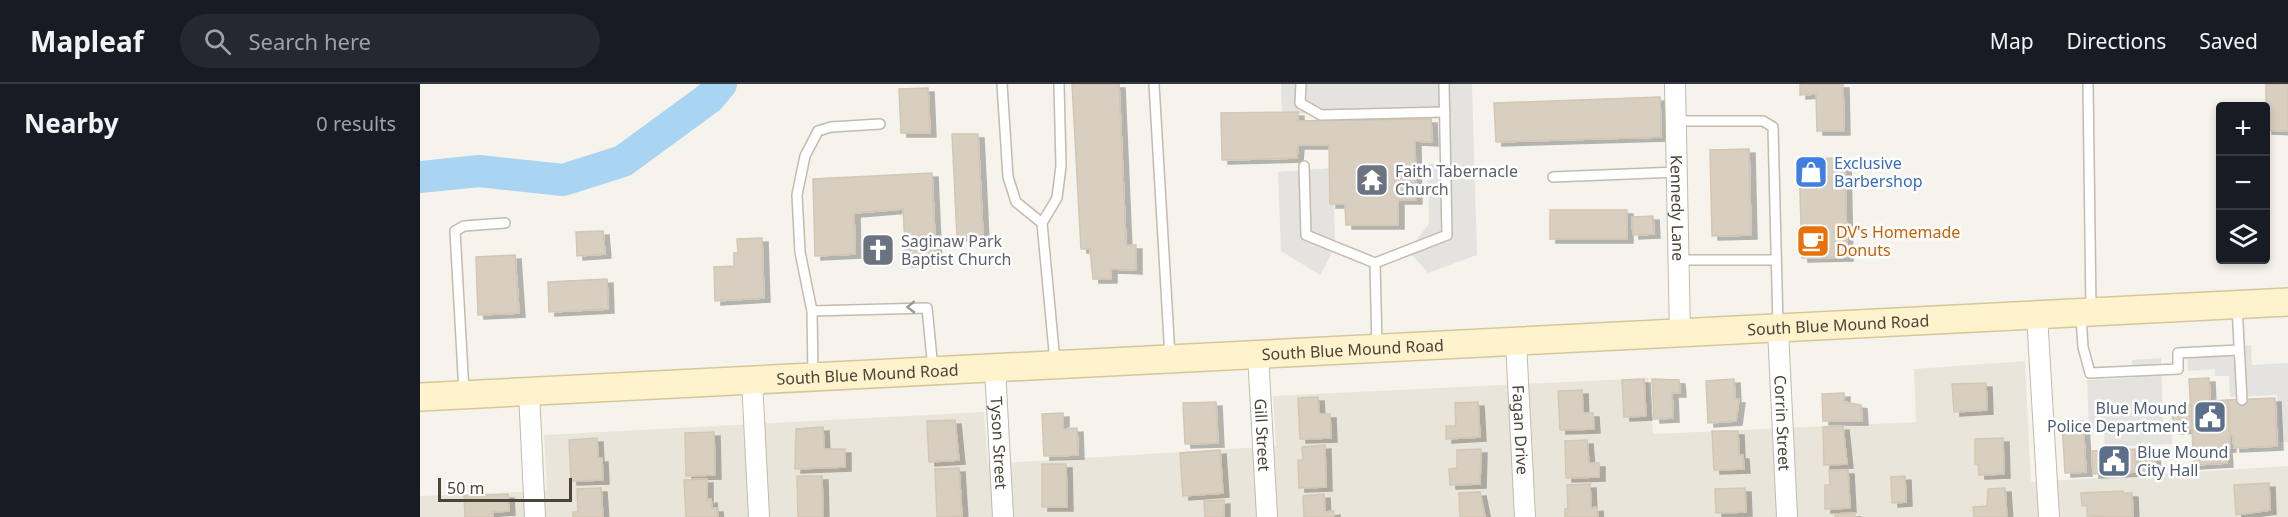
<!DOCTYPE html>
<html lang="en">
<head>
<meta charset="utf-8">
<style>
  :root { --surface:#171b24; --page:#242831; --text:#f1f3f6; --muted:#9ea1a6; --line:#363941 }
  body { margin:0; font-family:"Noto Sans",sans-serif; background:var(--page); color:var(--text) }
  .controls { position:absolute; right:18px; top:18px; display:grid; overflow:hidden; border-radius:6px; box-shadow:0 3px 9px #0003 }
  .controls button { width:54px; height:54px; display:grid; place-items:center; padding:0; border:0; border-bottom:2px solid var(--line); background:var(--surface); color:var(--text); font:30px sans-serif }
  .scale { position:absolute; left:18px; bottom:15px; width:134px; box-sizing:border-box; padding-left:6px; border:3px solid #4b4439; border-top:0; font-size:16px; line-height:21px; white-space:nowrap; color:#4b4439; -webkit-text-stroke:4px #fff; paint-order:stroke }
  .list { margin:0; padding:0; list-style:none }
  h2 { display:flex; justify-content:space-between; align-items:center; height:78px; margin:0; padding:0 24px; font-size:26px }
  h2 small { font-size:20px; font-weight:400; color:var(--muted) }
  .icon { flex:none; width:33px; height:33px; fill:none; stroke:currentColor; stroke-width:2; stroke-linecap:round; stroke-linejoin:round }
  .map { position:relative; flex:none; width:1868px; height:433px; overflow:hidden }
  header { display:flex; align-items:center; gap:36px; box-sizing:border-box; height:84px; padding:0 30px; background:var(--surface); border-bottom:2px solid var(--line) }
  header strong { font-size:28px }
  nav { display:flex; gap:33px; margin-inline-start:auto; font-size:21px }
  .search { width:420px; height:54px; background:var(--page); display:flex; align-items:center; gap:15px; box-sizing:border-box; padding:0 21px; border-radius:33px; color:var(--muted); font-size:22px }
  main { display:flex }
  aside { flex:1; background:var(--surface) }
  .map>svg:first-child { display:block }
  .residential { fill:#eae5da }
  .parking { fill:#e5e3e0 }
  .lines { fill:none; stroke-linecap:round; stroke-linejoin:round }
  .river { stroke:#a9d4f2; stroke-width:32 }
  .building { fill:#d8cfc1; stroke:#d3c7b4; stroke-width:1.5; filter:url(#shadow) }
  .service-casing { stroke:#c2bbae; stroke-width:12 }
  .minor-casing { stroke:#c2bbae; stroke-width:22 }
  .secondary-casing { stroke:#d6c79b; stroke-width:30 }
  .service { stroke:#fff; stroke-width:9 }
  .minor { stroke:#fff; stroke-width:20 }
  .secondary { stroke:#fff3cd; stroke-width:27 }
  .oneway { stroke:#9c9892 }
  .labels { text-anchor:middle; stroke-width:5; stroke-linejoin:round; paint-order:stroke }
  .shop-label { font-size:16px; fill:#366cbe; stroke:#fff; text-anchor:start }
  .worship-label { font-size:16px; fill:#5b616d; stroke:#fff; text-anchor:start }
  .street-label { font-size:16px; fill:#4b4439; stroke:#fff }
  .food-label { font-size:16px; fill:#c56008; stroke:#fff; text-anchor:start }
  .service-label { font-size:16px; fill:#4e5e75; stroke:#fff; text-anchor:end }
</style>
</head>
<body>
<header>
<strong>Mapleaf</strong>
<div class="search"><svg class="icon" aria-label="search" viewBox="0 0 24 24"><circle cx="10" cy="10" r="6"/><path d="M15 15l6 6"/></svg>Search here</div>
<nav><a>Map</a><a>Directions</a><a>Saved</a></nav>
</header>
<main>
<aside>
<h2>Nearby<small>0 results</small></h2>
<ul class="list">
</ul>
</aside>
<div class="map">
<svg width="1868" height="433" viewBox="0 0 1868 433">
  <defs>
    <filter id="shadow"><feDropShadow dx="6" dy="4" stdDeviation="0" flood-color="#0004"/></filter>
  </defs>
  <rect width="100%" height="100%" fill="#f6f3ec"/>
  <!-- residential -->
  <path class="residential" d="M1605,277L1611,398L1868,382V433H0V410L1,412L127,407L124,351L564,328L568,380L856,362L853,312L1228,294L1233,350L1496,338L1494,285Z"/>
  <!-- parking -->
  <g class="parking">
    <path d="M861,0H1052L1057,171L1008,189L988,166L1009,140L1008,80L1029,78L1027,26L862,30Z"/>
    <path d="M913,84L915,163L900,191L861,167L858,88Z"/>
    <path d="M1831,261L1832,281L1868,279V358H1860L1857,311L1810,313L1809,292H1795V285L1768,287L1767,265Z"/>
    <path d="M1741,274L1743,337H1752V360L1685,363L1684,345L1669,346L1667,296L1713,294L1712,276Z"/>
  </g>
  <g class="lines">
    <!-- river -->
    <path class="river" d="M0,93L59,87L143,96L203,77L289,14L301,0"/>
  </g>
  <!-- building -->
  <g class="building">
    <path d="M652,0H699L706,161H716V186L691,185V195H673L670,165H661Z"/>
    <path d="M1380,0H1423L1424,47H1397L1396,10L1380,11Z"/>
    <path d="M1846,0H1868V47L1846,46Z"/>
    <path d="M508,4L510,49H481L479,5Z"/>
    <path d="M1240,13L1241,53L1076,58L1074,19Z"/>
    <path d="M878,28V37L1011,35L1012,58L995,57L996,116H978V141H926L925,120H910L909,61H878L877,74L802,76L801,29Z"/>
    <path d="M532,50H558L563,151L537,153Z"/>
    <path d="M1329,65L1331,151L1292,152L1290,66Z"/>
    <path d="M1425,74L1427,173L1382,174L1379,75Z"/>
    <path d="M512,89L516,177L486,179L483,125L434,129L435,170L395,172L393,95Z"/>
    <rect x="1130" y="126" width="77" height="29"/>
    <path d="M1233,132L1234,150L1213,151L1212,133Z"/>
    <path d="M183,147L185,170L157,172L156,148Z"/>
    <path d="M342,154L344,214L295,217L294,183L314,182V169H318L317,155Z"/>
    <path d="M95,171L99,229L58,231L56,173Z"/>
    <path d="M187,195L188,225L129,228L128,198Z"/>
    <path d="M1789,294L1790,317L1808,316L1810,364L1773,366L1769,295Z"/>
    <path d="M1224,295L1226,332L1204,333L1202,296Z"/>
    <path d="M1232,295L1259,296L1260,309H1252L1253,334L1234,335Z"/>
    <path d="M1314,295L1315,315H1319L1316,337L1288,339L1286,297Z"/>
    <path d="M1566,299L1567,326L1534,328L1532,300Z"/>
    <path d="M1162,306L1163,329H1173L1174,345L1140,346L1138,307Z"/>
    <path d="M1424,309V318L1441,321L1442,337H1403L1402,310Z"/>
    <path d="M898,313L899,330H910L911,354L880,355L878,314Z"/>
    <path d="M1855,314L1857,362L1814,364L1813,351H1810L1808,316Z"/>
    <path d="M796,318L798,359L765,360L763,319Z"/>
    <path d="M1058,318L1060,353L1026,355V342H1036L1035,319Z"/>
    <path d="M1771,321L1772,345L1753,346L1752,322Z"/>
    <path d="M643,329V345L657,344L658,371L624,372L622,330Z"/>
    <path d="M535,336L539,376L509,378L507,337Z"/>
    <path d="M1663,337L1666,388L1645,389L1642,338Z"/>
    <path d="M1423,342L1427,380L1404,381L1403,343Z"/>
    <path d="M403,343L404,365H425V383L375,385L376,345Z"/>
    <path d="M1292,347H1318L1319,371H1323L1324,385L1294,386Z"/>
    <path d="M294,348L295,391L266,392L265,349Z"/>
    <path d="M177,354L178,374H182L183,396L151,397L149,356Z"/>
    <path d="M1583,354L1584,390L1559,391L1558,380H1555V355Z"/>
    <path d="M1167,356L1169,379H1179V393L1146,394L1145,357Z"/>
    <path d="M905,361L906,403L879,404L878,376H883L882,363Z"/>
    <path d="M1734,363L1735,388L1719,389L1718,364Z"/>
    <path d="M1806,364L1807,379L1774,381L1773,366Z"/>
    <path d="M1061,365L1060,400L1030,401L1029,385L1037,384V366Z"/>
    <path d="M1715,365L1716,388L1673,390L1672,367Z"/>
    <path d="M800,366L803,409L763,412L760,369Z"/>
    <path d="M622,380H646L647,423H622Z"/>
    <path d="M539,384L542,432L517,433L515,385Z"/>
    <path d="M1409,386H1428L1430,424L1405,425V401H1410Z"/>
    <path d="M377,392H402L403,433H378Z"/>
    <path d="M1485,392L1486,418L1472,419L1471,393Z"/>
    <path d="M287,395V416L291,415L292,424H297L298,433H266L264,396Z"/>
    <path d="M1849,399L1850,426L1816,431L1814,401Z"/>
    <path d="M1170,400L1171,424L1177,423L1178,433H1145V425L1148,424L1147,401Z"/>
    <path d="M181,404L183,433H153V428H158L157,405Z"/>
    <path d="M1325,404L1326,428L1296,429L1295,405Z"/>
    <path d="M1585,404L1587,433H1554L1553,423L1567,422L1568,405Z"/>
    <path d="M1703,407V409H1712L1713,433L1667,432V421L1662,422L1661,409Z"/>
    <path d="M1060,408L1065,433H1040L1039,409Z"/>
    <path d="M88,410L89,427L73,428V433H45L44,412Z"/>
    <path d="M904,410L905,428L914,427V433H884L883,412Z"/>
    <path d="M804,416V433H785L784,417Z"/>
    <path d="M1435,429V433H1415V430Z"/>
  </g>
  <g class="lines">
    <!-- service casing -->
    <g class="service-casing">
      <g id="service">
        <path d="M582,0L588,93L596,118L622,139"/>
        <path d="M734,0L750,273"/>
        <path d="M881,0L880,19L901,31L1025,28"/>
        <path d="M1668,0L1671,226"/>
        <path d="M1256,37H1343L1353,43L1358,242"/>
        <path d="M884,82L886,151L955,179L1027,151L1024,0"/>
        <path d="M1133,93L1257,88"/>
        <path d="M1259,176H1355"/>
        <path d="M955,179L957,263"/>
        <path d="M1817,222L1822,316"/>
        <path d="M392,227L507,224L513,285"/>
        <path d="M1661,232L1663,263L1670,289L1758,285V269L1819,266"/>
        <path d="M635,278L622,139L637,114L641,82L639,0"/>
        <path d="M393,290L392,227L380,168L377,111L385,72L398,47L411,43L460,40"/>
        <path d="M44,308L35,147L44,142L85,139"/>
      </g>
    </g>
    <!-- minor casing -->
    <g class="minor-casing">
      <g id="minor">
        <path id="s1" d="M1255,0L1260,250"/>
        <path d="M1617,231L1629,433"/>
        <path id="s2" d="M1358,246L1367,433"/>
        <path id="s3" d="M1096,258L1105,433"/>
        <path id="s4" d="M838,270L847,433"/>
        <path id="s5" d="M575,284L583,433"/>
        <path d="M332,296L339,433"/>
        <path d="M109,308L115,433"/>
      </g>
    </g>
    <!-- secondary casing -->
    <g class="secondary-casing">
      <g id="secondary">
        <path id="s6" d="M0,313L1868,218"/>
      </g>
    </g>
    <!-- service -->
    <use href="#service" class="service"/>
    <!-- minor -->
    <use href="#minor" class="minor"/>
    <!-- secondary -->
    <use href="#secondary" class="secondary"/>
  </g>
  <!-- one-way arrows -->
  <defs><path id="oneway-chevron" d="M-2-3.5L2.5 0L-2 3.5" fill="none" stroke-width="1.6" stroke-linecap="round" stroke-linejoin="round" transform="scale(1.5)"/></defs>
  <use class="oneway" href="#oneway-chevron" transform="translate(491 223) rotate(179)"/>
  <!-- icons -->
  <defs>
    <g id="shop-square" transform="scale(1.725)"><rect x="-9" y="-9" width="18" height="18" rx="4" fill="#3f7fe0" stroke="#fff"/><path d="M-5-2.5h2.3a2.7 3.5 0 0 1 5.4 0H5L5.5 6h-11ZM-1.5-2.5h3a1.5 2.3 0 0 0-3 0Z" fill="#fff"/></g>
    <g id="temple-square" transform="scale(1.725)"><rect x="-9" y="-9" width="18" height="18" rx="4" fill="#6b7280" stroke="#fff"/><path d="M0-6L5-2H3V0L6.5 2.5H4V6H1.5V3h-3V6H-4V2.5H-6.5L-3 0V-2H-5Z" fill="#fff"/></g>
    <g id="cafe-square" transform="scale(1.725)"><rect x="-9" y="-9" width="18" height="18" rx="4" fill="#e8710a" stroke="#fff"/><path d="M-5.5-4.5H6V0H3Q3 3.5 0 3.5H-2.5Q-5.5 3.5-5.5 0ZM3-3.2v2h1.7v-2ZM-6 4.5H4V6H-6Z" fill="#fff"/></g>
    <g id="church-square" transform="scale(1.725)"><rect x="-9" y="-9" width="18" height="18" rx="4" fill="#6b7280" stroke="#fff"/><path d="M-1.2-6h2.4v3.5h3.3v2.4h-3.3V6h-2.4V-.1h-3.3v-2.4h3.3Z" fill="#fff"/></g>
    <g id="civic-square" transform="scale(1.725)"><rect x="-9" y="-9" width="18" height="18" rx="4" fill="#5c6f8a" stroke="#fff"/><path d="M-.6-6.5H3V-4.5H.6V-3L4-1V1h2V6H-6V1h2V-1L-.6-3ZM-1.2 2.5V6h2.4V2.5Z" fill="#fff"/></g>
  </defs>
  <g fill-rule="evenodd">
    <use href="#shop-square" x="1391" y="88"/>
    <use href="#temple-square" x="952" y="96"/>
    <use href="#cafe-square" x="1393" y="157"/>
    <use href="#church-square" x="458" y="166"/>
    <use href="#civic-square" x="1790" y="333"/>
    <use href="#civic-square" x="1694" y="377"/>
  </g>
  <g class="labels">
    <!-- shop labels -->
    <g class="shop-label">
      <text x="1414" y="85">Exclusive<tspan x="1414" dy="18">Barbershop</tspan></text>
    </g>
    <!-- worship labels -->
    <g class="worship-label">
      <text x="975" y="93">Faith Tabernacle<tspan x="975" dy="18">Church</tspan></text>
      <text x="481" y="163">Saginaw Park<tspan x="481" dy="18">Baptist Church</tspan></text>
    </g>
    <!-- street labels -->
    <g class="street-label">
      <text dy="6" stroke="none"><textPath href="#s1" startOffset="124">Kennedy Lane</textPath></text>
      <text dy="6" stroke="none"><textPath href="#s6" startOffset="1420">South Blue Mound Road</textPath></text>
      <text dy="6" stroke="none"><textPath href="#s6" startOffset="934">South Blue Mound Road</textPath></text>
      <text dy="6" stroke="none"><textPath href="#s6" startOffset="448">South Blue Mound Road</textPath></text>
      <text dy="6" stroke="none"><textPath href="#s2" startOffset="93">Corrin Street</textPath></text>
      <text dy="6" stroke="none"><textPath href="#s3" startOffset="88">Fagan Drive</textPath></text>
      <text dy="6" stroke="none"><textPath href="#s4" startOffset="81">Gill Street</textPath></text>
      <text dy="6" stroke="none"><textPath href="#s5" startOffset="75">Tyson Street</textPath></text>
    </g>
    <!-- food labels -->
    <g class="food-label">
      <text x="1416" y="154">DV's Homemade<tspan x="1416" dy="18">Donuts</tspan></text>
    </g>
    <!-- service labels -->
    <g class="service-label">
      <text x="1767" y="330">Blue Mound<tspan x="1767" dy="18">Police Department</tspan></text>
      <text x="1717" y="374" text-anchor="start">Blue Mound<tspan x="1717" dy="18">City Hall</tspan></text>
    </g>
  </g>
</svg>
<div class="controls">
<button>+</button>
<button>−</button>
<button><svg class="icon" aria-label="layers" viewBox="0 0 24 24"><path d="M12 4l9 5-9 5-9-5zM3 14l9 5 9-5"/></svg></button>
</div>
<div class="scale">50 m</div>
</div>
</main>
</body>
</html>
